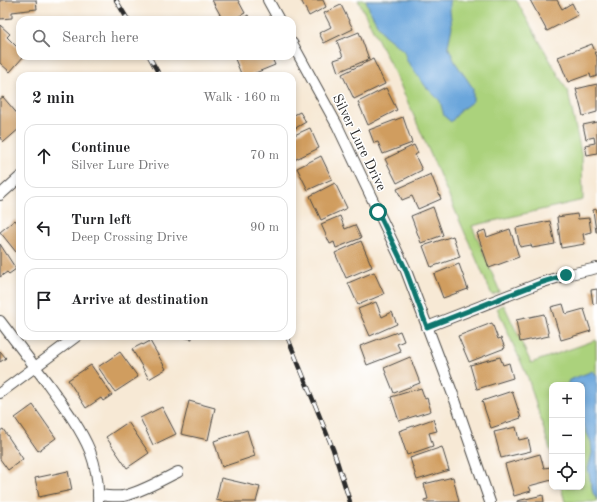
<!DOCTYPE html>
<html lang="en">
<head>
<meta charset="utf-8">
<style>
  :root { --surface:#fff; --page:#f2f2f2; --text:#202124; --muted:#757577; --line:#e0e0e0 }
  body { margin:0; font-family:"Old Standard TT",serif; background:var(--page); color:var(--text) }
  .controls { position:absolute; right:12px; bottom:12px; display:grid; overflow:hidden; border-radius:8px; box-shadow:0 2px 6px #0003 }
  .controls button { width:36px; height:36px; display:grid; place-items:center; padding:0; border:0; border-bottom:1px solid var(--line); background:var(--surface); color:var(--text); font:20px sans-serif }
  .stop { position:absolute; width:12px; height:12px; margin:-9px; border:3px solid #0f766e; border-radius:50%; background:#fff }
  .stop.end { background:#0f766e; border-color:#fff; box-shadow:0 1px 4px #0008 }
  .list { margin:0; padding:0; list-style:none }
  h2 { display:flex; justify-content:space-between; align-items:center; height:52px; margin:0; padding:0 16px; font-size:17px }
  h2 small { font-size:13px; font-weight:400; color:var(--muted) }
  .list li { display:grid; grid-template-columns:26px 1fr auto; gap:12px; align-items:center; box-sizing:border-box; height:64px; margin:0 8px 8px; padding:0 8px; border:1px solid var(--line); border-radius:12px }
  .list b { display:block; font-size:15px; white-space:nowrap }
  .list p { margin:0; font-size:13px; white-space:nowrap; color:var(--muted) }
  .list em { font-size:13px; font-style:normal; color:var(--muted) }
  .icon { flex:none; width:22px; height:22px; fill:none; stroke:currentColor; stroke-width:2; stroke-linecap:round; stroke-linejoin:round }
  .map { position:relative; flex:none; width:597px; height:502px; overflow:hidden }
  .search { position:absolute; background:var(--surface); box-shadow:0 2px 6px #0003; left:16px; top:16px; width:280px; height:44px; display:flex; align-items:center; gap:10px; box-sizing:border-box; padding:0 14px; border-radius:12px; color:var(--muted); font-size:15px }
  .panel { position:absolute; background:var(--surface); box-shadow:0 2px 6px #0003; left:16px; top:72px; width:280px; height:268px; border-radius:12px }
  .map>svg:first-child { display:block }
  .green { fill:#abd27c; stroke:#6b7e54 }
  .water { fill:#6aa6db; stroke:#4a6883 }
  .building { fill:#d09d5e }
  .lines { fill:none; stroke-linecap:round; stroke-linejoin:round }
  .street-casing { stroke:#4a4844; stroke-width:12 }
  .street { stroke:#fff; stroke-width:10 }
  .rail-casing { stroke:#2b2b2b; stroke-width:4.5 }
  .rail { stroke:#fff; stroke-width:3; stroke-dasharray:9; stroke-linecap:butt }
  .route { stroke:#0f766e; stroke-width:5 }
  .labels { text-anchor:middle; stroke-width:3; stroke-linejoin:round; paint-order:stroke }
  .street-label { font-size:14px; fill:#2b2b2b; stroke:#fff }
</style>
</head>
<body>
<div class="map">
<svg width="597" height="502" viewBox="0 0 597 502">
  <rect width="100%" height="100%" fill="#fff"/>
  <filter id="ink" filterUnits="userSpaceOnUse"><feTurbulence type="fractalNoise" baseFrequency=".025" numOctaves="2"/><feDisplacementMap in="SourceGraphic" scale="8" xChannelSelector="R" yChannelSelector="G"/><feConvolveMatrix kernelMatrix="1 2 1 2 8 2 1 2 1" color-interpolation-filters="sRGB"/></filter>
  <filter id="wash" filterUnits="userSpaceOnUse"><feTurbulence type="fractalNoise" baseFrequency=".012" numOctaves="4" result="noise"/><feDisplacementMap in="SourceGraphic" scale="16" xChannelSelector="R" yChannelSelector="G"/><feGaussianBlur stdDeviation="0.9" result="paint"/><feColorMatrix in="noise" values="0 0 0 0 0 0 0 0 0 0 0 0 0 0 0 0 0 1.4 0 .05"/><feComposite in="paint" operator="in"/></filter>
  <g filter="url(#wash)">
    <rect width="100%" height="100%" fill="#f7e9d5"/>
    <!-- green -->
    <g class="green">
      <path d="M358,0H516L568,92L582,157L583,200L472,226L500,292L492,295L399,82Z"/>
      <path d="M504,305L531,363L596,340L597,502H565L561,487H582V385H552V456L528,378L497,308Z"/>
    </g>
    <!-- water -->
    <g class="water">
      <path d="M366,0H450V11L452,27L448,46L455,62L473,88V101L461,110L451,122L444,116L440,101L426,87L407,61L404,51L383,34L370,11Z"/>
      <path d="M593,371L597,376V500L593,493L588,469L592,453L591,442L582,422V385H567L569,380Z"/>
    </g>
    <g id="blocks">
      <!-- building -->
      <g class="building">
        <path d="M0,0H36L37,9L12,12V18L0,19Z"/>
        <path d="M212,0H238L245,13L232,20H223Z"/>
        <path d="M301,0H323L326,7L309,16Z"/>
        <path d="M530,0H557L562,9L572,3L578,15L547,31Z"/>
        <path d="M341,5L353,29L324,43L319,33L331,27L324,13Z"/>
        <path d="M248,15L251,20H239Z"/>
        <path d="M0,25L10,34L7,37L20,50V56H24L10,72L0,63Z"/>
        <path d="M359,32L369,59L338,72L334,60L343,57L337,41Z"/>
        <path d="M592,44L597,57V76L591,78L590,74L568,82L558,57Z"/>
        <path d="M241,56H271L275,65L248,76H242L235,59Z"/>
        <path d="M373,59L385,84L354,99L342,74Z"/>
        <path d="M597,84V112L583,116L576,89Z"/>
        <path d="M386,88L397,110L368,125L358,102Z"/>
        <path d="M3,97L20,117V128L4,142L0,137V99Z"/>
        <path d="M300,112L306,122L292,130V116Z"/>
        <path d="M403,117L412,143L383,154L378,142L374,143L369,130Z"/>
        <path d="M597,122V153L587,155L585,145L595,143L594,137L586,139L583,125Z"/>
        <path d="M310,128L319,148L292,161V136Z"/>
        <path d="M414,145L418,153L415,155L422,170L397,183L385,159Z"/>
        <path d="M321,156L332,179L308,190L297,168Z"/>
        <path d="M431,174L441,199L418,209L412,196L402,200L397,189Z"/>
        <path d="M335,183L347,208L321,220L310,196Z"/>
        <path d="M433,207L443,235L421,243L411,216Z"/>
        <path d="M597,209V232H596L593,210Z"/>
        <path d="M577,214L578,219L589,218L591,232L583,234L585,244L561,248L557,217Z"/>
        <path d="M340,216L345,229L355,225L361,238L336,248L334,242L330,244L321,224Z"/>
        <path d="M15,220L20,226V257L0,232Z"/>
        <path d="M550,221L555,244L532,248L531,245L520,247L516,228Z"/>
        <path d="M510,229L519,257L489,268L477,233L485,230L487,237Z"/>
        <path d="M453,236L460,257L431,267L423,246Z"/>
        <path d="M361,241L372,267L346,278L335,253Z"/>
        <path d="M0,244L16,269L9,274L7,272L0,277Z"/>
        <path d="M459,264L468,289L443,298L434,274Z"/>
        <path d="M374,272L384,294L358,305L348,283Z"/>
        <path d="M597,289V303L593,304L591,290Z"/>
        <path d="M376,302L382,317L392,312L397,324L370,336L358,309Z"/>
        <path d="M563,304L566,314L584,309L591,331L561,340L551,307Z"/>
        <path d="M544,314L549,336L520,342L516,320Z"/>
        <path d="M492,323L498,339L501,338L505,348L469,362L458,336Z"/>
        <path d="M400,331L404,341L397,344L401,352L367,365L360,346Z"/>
        <path d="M178,336H192V339Z"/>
        <path d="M150,341L166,369L149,379L132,349L142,344L143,345Z"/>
        <path d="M0,351L6,358L0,362Z"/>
        <path d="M120,352L138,377L115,392L98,367Z"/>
        <path d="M410,357L420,383L394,393L384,368Z"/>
        <path d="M500,357L503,365L509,363L513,378L477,389L470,365Z"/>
        <path d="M91,365L112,395L103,401L101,398L86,408L68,380Z"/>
        <path d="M421,388L425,399L427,398L431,411L399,421L391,397Z"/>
        <path d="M512,391L521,418L491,428L482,401Z"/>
        <path d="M189,401L215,408L208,440L181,434Z"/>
        <path d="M33,405L56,438L38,451L15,418Z"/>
        <path d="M162,407L176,434L153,445L140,418Z"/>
        <path d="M433,419L437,431L429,433L433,446L407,455L399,431Z"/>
        <path d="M128,422L149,453L127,468L106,437Z"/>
        <path d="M516,427L519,440L528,438L531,451L501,458L494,432Z"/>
        <path d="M3,429L23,459L8,470L0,459V431Z"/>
        <path d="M247,430L255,456L222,467L214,441Z"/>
        <path d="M442,447L449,470L417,480L410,458Z"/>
        <path d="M540,454L544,468L551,467L552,480L529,486L531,491L514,496L505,464Z"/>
        <path d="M68,471L72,490L39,497L35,478Z"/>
        <path d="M453,477L459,502H424V500L428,499L424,484Z"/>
        <path d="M221,478L260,487L256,502H225L216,500Z"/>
        <path d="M543,495L544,502H517V501Z"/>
      </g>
    </g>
  </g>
  <g filter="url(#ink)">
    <use href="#blocks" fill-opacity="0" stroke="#4a4844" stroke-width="1"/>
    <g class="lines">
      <!-- street casing -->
      <g class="street-casing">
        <g id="street">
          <path d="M268,0L279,20"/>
          <path d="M292,43L337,125L405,268L455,400L490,502"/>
          <path d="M0,195L20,177"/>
          <path d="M0,321C16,342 32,363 48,384C63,405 80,427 90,451C96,467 99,485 98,502"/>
          <path d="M427,327L540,283L566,275L597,268"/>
          <path d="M0,393L77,336"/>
          <path d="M98,495C106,496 115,497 123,496C142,492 161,480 178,472"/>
        </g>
      </g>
      <!-- street -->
      <use href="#street" class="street"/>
      <!-- rail casing -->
      <g class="rail-casing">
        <g id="rail">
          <path d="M116,0L128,20"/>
          <path d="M149,56L160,76"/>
          <path d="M287,336L333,449L350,502"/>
        </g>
      </g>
      <!-- rail -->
      <use href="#rail" class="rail"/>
    </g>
  </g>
  <g class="lines" filter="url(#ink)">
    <!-- route -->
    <path class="route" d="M378,212L405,268L427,327L540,283L566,275"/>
  </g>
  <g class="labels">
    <!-- street labels -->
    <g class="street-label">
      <text transform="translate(360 142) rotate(64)" y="5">Silver Lure Drive</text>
    </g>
  </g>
</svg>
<div class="controls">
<button>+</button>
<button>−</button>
<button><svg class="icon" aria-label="locate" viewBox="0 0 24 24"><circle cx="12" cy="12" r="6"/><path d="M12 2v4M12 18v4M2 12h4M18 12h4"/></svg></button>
</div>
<div class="stop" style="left:378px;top:212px"></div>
<div class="stop end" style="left:566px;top:275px"></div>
<div class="search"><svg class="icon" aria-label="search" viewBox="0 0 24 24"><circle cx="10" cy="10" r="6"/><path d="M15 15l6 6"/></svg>Search here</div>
<section class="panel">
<h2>2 min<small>Walk · 160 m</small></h2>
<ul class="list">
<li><svg class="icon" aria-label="ahead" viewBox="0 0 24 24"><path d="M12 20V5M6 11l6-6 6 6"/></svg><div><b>Continue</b><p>Silver Lure Drive</p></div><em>70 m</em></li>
<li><svg class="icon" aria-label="left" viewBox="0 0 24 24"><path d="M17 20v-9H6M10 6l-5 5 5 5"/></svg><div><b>Turn left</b><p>Deep Crossing Drive</p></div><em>90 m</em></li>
<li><svg class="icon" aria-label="arrive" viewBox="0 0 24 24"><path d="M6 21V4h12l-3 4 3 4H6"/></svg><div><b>Arrive at destination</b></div></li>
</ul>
</section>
</div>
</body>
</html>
